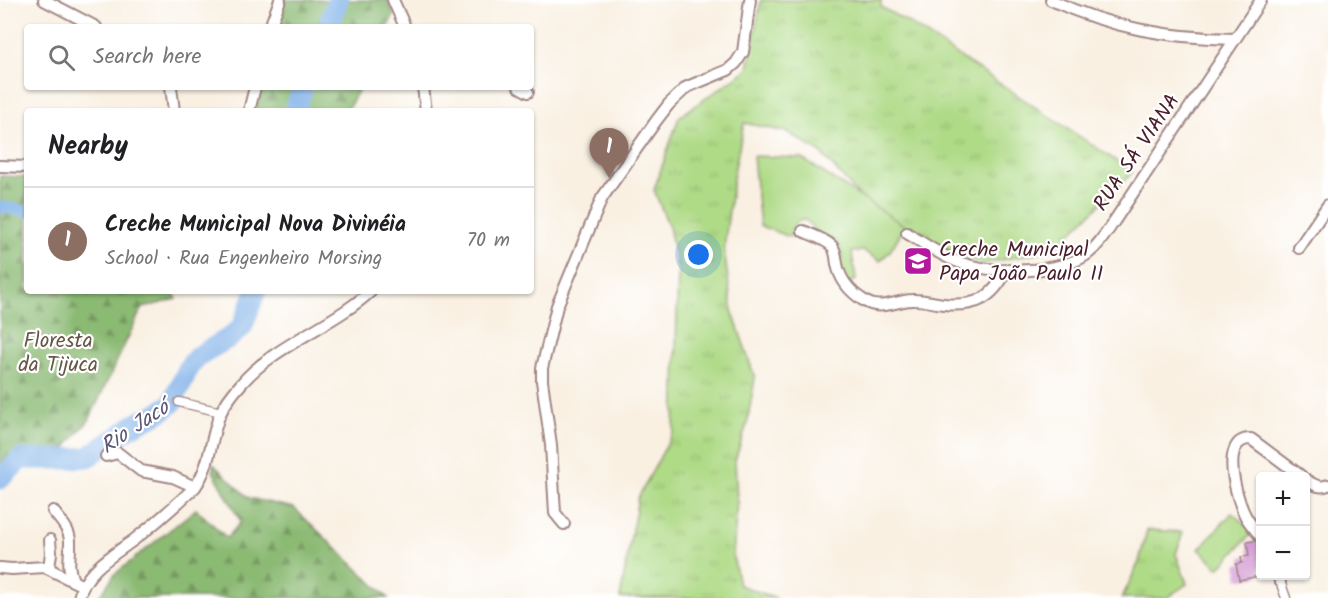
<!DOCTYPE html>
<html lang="en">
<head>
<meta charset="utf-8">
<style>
  :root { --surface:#fff; --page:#f6f6f6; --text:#202124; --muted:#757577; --line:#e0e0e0; --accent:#1a73e8 }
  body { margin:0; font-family:Kalam,sans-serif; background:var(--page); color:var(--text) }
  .controls { position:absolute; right:18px; bottom:18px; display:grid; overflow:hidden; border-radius:6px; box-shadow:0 2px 4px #0004 }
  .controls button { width:54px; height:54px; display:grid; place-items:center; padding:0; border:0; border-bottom:2px solid var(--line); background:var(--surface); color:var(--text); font:30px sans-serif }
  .you { position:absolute; left:699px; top:255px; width:21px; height:21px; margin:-15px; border:4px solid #fff; border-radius:50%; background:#1a73e8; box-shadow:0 0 0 9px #1a73e833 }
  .badge { display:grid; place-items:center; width:39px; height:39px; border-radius:50%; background:var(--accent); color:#fff; font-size:20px; font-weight:700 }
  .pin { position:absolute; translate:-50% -50px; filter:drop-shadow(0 2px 3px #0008) }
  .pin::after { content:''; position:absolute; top:32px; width:21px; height:18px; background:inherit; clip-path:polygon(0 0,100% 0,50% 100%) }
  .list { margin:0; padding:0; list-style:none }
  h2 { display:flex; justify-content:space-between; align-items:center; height:78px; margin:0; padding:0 24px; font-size:26px }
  h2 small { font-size:20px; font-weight:400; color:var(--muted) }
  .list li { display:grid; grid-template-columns:39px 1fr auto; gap:18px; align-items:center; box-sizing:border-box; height:108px; padding:0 24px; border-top:2px solid var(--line) }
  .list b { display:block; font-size:22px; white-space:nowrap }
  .list p { margin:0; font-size:20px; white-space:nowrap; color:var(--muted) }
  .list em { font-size:20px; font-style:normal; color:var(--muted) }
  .icon { flex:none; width:33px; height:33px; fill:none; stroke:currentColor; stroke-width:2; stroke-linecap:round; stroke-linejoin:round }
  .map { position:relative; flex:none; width:1328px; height:598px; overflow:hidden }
  .search { position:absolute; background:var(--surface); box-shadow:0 2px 4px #0004; left:24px; top:24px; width:510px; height:66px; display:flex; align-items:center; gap:15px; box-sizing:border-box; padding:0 21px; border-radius:6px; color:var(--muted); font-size:22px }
  .panel { position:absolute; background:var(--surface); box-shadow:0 2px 4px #0004; left:24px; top:108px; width:510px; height:186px; border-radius:6px }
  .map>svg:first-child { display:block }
  .grass { fill:url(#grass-tufts); stroke:#7c7c58; stroke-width:1.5 }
  .forest { fill:url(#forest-firs); stroke:#6a6c4f; stroke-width:1.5 }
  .garden { fill:#afda86; stroke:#7c7c58; stroke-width:1.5 }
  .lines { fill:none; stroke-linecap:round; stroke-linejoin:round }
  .canal { stroke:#7aaee7; stroke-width:12 }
  .river { stroke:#7aaee7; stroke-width:21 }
  .building { fill:#d093d1 }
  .pedestrian-casing { stroke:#a28886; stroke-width:11 }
  .minor-casing { stroke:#a28886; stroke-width:14 }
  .pedestrian { stroke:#fff; stroke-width:8 }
  .minor { stroke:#fff; stroke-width:10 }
  .labels { text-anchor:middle; stroke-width:4.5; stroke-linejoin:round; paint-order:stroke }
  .street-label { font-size:21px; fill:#4a1f2b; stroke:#fff }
  .poi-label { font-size:21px; fill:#4a1f2b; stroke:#fff; text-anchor:start }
  .park-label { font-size:21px; fill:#685746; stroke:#fff }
  .water-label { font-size:22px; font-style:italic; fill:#5d5876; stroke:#fff }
</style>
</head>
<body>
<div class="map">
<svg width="1328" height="598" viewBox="0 0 1328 598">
  <defs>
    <pattern id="grass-tufts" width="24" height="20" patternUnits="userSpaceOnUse" patternTransform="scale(1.5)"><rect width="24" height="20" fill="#afda86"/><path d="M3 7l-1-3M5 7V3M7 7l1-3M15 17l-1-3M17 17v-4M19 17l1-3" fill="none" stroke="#98bb74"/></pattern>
    <pattern id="forest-firs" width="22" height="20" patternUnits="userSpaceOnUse" patternTransform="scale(1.5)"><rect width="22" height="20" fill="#8bba73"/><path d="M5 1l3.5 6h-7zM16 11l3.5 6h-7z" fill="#74975f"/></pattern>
  </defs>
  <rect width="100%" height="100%" fill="#fff"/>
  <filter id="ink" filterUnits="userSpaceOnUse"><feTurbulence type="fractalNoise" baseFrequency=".0167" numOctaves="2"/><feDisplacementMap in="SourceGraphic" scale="12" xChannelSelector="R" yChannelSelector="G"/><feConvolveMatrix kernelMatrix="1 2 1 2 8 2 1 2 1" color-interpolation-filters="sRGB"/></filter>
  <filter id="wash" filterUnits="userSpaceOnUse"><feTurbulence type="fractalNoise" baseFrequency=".008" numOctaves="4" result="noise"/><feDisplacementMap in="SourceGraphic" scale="24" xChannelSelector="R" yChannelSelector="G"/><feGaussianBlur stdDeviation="1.35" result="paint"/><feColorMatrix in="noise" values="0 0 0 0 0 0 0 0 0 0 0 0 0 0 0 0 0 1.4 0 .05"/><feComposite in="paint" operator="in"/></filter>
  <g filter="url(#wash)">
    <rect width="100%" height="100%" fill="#f9f0e2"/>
    <!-- grass -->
    <g class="grass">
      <path d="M761,0H881V7L907,22L1133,172L1054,249L982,264L942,249L865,202L820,152L787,132L744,123L734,172L724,249L732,310L755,378L747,424L735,460L737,502L733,556L739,585L776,598H620L638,498L674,431L678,270L669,227L654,190L679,117L748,69Z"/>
      <path d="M1147,530L1183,532L1176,554L1187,584L1166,598H1122L1139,562Z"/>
    </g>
    <!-- forest -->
    <g class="forest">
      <path d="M284,0H387L394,14L388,27H273Z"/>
      <path d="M257,87H360L347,111H254Z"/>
      <path d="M0,176L27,177V291H172L177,299L142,308L89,420L65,448L20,460L0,477Z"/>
      <path d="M213,464L249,498L294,508L388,598H98L115,574L196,509L227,538L241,522L213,471Z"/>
    </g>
    <!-- garden -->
    <g class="garden">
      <path d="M753,156L801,158L905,226L890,251L880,261L864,251L852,252L856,280L849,283L840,264L841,254L839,246L832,239L820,236L806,220L798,221L792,228L790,237L760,226Z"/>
      <path d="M1232,513L1253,532L1219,568L1199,549Z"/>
    </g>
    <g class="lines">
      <!-- canal -->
      <path class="canal" d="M0,207L27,211"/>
      <!-- river -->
      <g class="river">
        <path d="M328,27L338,0"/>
        <path d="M295,111L303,87"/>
        <path d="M0,479L21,459H62L88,457L134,425L160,412L172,403L190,365L198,356L229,338L242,327L256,291"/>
      </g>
    </g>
    <g id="blocks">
      <!-- building -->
      <path class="building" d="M1255,541L1260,543V576L1239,580L1236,564L1242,563L1241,557L1249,556L1247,542Z"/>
    </g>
  </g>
  <g filter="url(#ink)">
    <use href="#blocks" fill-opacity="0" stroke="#a28886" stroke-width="1.5"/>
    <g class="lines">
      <!-- pedestrian casing -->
      <g class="pedestrian-casing">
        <g id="pedestrian">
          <path d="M179,402L221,412"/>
          <path d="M1280,581L1286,598"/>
        </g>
      </g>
      <!-- minor casing -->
      <g class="minor-casing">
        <g id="minor">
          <path d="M44,0L96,27"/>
          <path d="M393,0L405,27"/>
          <path d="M1051,0C1111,28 1168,38 1235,39"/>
          <path d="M270,27L280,0"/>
          <path d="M171,87L174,111"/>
          <path d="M423,87L426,111"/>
          <path d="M519,87L528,92"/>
          <path d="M249,111L255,87"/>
          <path d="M0,166L27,167"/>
          <path d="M803,231C812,235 825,239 832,246C836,251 836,257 837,264C840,280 849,291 863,300C880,312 893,301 912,300C922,299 933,303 944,304C976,307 992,299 1007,270"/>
          <path d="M907,233C921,242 936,252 951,259C984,274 1048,275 1081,258C1096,251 1108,230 1117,217L1261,0"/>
          <path d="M1299,248L1328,205"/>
          <path d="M106,456L118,453L141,471L173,477L195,487"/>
          <path d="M1306,480C1313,484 1319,489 1328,485"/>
          <path d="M53,511C60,520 70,530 70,541C71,559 66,562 73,581"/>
          <path d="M564,524L555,513L551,445L542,381V368L557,306L602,198L656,121L669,104L687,87L728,70L736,63L743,52L750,0"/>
          <path d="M1260,536C1256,530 1250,524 1246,517C1237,501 1218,438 1251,439L1301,476"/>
          <path d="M0,568L12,569L45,567L83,586"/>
          <path d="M49,568L51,553L50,540"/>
          <path d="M1278,576L1280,581"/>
          <path d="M79,598C84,571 115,554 135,539C156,523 176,505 195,487C211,465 210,439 220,414C225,403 233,393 241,384C273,346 334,325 371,291"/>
        </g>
      </g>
      <!-- pedestrian -->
      <use href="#pedestrian" class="pedestrian"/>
      <!-- minor -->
      <use href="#minor" class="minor"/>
    </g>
  </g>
  <!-- icons -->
  <defs>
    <g id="school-square" transform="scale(1.5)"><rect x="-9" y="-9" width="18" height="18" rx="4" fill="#b5179e" stroke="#fff"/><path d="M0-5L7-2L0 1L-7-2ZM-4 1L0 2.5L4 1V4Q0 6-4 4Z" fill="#fff"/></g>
  </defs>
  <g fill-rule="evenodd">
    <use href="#school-square" x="918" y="261"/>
  </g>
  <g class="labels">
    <!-- street labels -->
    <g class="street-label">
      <text transform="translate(1136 152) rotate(-56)" y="7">RUA SÁ VIANA</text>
    </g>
    <!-- poi labels -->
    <g class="poi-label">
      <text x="939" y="256">Creche Municipal<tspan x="939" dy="24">Papa João Paulo II</tspan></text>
    </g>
    <!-- park labels -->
    <g class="park-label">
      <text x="58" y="347">Floresta<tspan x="58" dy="24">da Tijuca</tspan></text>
    </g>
    <!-- water labels -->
    <g class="water-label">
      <text transform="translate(134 426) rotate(-34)" y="8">Rio Jacó</text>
    </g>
  </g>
</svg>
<div class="controls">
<button>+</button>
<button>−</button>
</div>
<div class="you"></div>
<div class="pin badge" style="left:609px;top:178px;background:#8d6e63">1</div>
<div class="search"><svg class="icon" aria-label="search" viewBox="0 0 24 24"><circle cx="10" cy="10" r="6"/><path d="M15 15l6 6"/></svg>Search here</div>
<section class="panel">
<h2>Nearby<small></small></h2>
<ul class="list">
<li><span class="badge" style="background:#8d6e63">1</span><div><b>Creche Municipal Nova Divinéia</b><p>School · Rua Engenheiro Morsing</p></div><em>70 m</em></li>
</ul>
</section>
</div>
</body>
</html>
